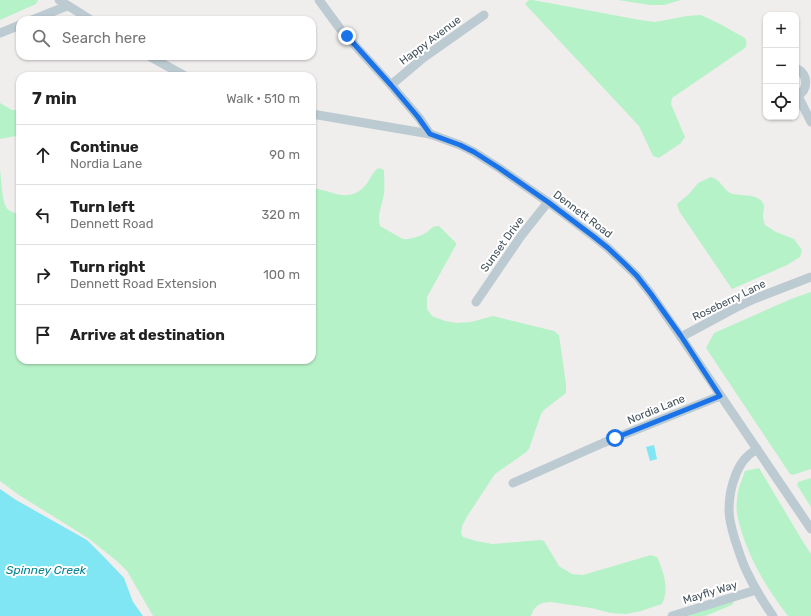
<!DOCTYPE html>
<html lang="en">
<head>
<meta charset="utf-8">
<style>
  :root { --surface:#fff; --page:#f2f2f2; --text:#222; --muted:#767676; --line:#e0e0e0 }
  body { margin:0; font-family:Rubik,sans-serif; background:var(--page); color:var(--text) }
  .controls { position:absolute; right:12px; top:12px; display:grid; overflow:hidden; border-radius:8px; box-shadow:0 1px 3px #0004 }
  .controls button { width:36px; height:36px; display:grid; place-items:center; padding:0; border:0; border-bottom:1px solid var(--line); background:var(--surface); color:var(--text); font:20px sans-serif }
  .stop { position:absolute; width:12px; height:12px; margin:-9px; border:3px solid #1a73e8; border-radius:50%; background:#fff }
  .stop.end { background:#1a73e8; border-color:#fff; box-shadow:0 1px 4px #0008 }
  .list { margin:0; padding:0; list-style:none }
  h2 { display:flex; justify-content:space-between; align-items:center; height:52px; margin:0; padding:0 16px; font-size:17px }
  h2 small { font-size:13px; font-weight:400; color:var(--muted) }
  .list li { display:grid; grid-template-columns:26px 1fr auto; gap:12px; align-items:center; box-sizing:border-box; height:60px; padding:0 16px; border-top:1px solid var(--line) }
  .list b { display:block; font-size:15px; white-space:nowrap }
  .list p { margin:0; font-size:13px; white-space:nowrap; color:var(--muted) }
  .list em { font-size:13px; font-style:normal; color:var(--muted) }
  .icon { flex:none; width:22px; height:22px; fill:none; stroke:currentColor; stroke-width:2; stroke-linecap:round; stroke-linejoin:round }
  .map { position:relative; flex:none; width:811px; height:616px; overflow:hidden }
  .search { position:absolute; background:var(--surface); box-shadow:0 1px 3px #0004; left:16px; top:16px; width:300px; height:44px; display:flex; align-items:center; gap:10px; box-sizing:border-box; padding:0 14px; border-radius:12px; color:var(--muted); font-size:15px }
  .panel { position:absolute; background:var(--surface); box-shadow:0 1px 3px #0004; left:16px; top:72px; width:300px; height:292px; border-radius:12px }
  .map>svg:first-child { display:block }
  .green { fill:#b6f2c8 }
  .water { fill:#80e6f3 }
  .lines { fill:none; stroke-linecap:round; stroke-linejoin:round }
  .minor { stroke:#bccad1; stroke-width:9 }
  .route { stroke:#1a73e8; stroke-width:5 }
  .labels { text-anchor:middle; stroke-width:4; stroke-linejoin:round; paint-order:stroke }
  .street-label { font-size:11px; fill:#44535c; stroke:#fff }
  .water-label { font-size:12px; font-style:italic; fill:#038392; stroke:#fff }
</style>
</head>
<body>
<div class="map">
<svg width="811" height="616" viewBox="0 0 811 616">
  <rect width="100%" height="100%" fill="#f0eded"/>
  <!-- green -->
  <g class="green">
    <path d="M0,0H38L36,4L0,20Z"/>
    <path d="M529,0H533L640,20L655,22L687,16L701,15L720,24L745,38C747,42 747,45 745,48L672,98L671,104L685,137L681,143L659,158L653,156L639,126L525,4Z"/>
    <path d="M618,0H681L664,5H650Z"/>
    <path d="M0,103L12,110H20V137L16,136L0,139Z"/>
    <path d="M0,168C1,177 2,200 6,207C9,212 15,213 20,214V360H312V188C331,190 347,203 363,188C370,182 371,172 379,168L384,170C384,178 385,186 384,194C382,205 377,215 380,226L403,239C409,240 422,236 427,232C431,229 432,226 439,226L456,243V245L427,297V309L432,316L445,321L457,323L471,322L493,316L554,331L559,335L566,384V393L544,410L541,414L529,449L525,453L495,474L468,515L462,526L461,533L463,537L476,541L493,544L540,540L544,541L559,566L572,574L583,575L651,555L657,557C663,570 670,589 662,604L641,611L626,614L611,613L591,608L551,602C540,602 534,606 531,616H153L127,571L118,562L88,538L19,495L0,481Z"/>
    <path d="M711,177C721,180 723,189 730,193C740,197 761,192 764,206C764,209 763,213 763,216C763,219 764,222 765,225L776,232L794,239L802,250L800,257L787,265L732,289L679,211L677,204L689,194L698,183Z"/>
    <path d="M811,292V469L793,475L790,474L706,348L714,333L791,299Z"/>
    <path d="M759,468L805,545L811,554V616H788C767,588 753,566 742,533C739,522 735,512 737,500C737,490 742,480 745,471Z"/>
    <path d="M811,478V507L797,485L798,482Z"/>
    <path d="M734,601L732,605L705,616H685Z"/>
  </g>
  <!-- water -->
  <g class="water">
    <path d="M654,445L657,459L650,461L646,447Z"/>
    <path d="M0,489L16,500L87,540L105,558L124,578L133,602L143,616H0Z"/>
  </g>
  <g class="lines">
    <!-- minor -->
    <g class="minor">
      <path d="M59,0L91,20"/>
      <path d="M319,0L341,30L391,85L420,119L430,134"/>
      <path d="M32,20L67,6"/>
      <path d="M0,33L20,25"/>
      <path d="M149,56L185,76"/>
      <path d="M796,68C809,75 809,90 796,97"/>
      <path d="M391,85L423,58L484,15"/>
      <path d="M798,96L811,122"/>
      <path d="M312,114L430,134L460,145L474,152L499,168L548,202L593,236L608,248L637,276L651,294L681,337L811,529"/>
      <path d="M476,302L521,236L548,202"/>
      <path d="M681,337L735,308L754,299L811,277"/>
      <path d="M757,449C746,456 741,462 736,474C731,486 729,497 729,510C729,520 732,530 735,540C739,551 742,563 748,574C755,589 764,603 773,616"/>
      <path d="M513,483L603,443L720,396"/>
      <path d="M672,616L756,590"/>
    </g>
  </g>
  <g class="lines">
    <!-- route -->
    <path class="route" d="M347,36L391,85L418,117L430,134L460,145L474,152L499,168L548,202L593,236L608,248L625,264L637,276L651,294L681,336L720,396L615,438"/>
  </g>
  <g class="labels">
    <!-- street labels -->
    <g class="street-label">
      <text transform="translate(430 40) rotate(-37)" y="4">Happy Avenue</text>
      <text transform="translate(583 214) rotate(37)" y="4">Dennett Road</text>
      <text transform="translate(502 244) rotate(-54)" y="4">Sunset Drive</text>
      <text transform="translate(729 300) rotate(-26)" y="4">Roseberry Lane</text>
      <text transform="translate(656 409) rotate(-22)" y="4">Nordia Lane</text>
      <text transform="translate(710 592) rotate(-17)" y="4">Mayfly Way</text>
    </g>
    <!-- water labels -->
    <g class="water-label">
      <text x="46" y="574">Spinney Creek</text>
    </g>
  </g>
</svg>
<div class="controls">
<button>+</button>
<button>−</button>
<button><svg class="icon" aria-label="locate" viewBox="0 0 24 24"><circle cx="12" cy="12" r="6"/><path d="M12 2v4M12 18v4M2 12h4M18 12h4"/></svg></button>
</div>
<div class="stop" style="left:615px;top:438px"></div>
<div class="stop end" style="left:347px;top:36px"></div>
<div class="search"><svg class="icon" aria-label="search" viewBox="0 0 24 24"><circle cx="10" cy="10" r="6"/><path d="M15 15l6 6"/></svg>Search here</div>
<section class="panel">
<h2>7 min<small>Walk · 510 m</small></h2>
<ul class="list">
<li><svg class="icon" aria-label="ahead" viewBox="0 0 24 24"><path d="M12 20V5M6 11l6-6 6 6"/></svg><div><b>Continue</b><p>Nordia Lane</p></div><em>90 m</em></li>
<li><svg class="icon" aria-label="left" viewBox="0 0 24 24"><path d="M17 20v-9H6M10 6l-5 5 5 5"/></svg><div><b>Turn left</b><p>Dennett Road</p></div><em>320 m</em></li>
<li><svg class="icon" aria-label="right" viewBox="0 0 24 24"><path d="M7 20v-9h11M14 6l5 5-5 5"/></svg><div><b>Turn right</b><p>Dennett Road Extension</p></div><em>100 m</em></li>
<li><svg class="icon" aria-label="arrive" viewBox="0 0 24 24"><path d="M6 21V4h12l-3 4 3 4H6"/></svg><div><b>Arrive at destination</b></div></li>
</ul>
</section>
</div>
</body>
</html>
